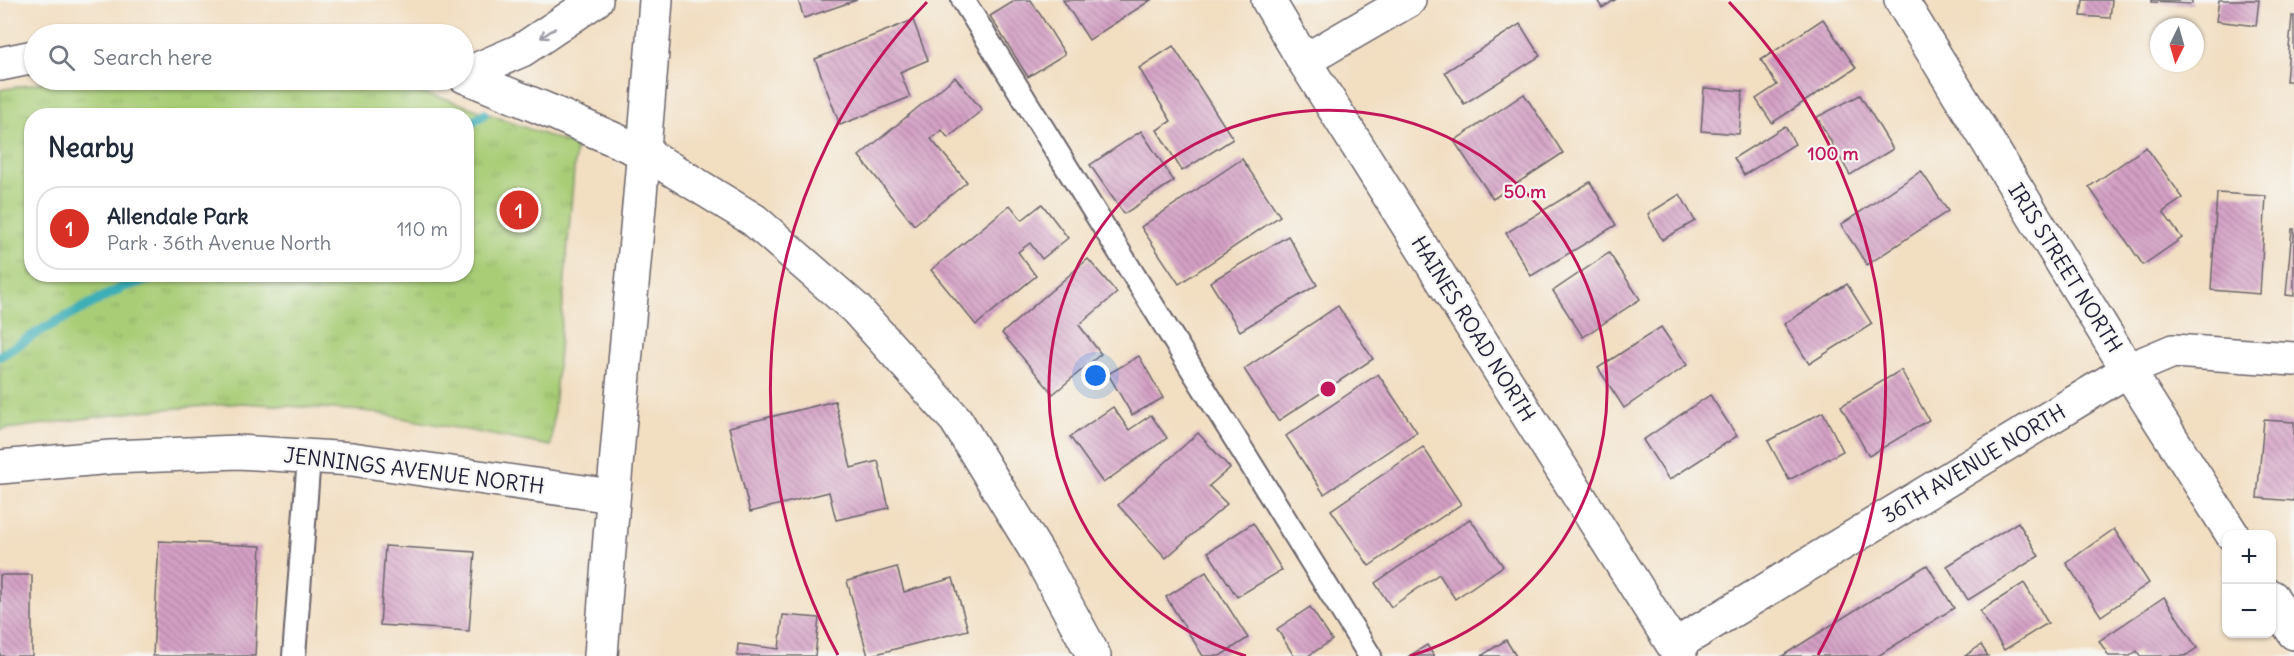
<!DOCTYPE html>
<html lang="en">
<head>
<meta charset="utf-8">
<style>
  :root { --surface:#fff; --page:#f6f6f7; --text:#1f2937; --muted:#747a83; --line:#e0e1e3; --accent:#d93025 }
  body { margin:0; font-family:Delius,sans-serif; background:var(--page); color:var(--text) }
  .controls { position:absolute; right:18px; bottom:18px; display:grid; overflow:hidden; border-radius:12px; box-shadow:0 2px 4px #0004 }
  .controls button { width:54px; height:54px; display:grid; place-items:center; padding:0; border:0; border-bottom:2px solid var(--line); background:var(--surface); color:var(--text); font:30px sans-serif }
  .compass { position:absolute; left:2150px; top:18px; width:54px; height:54px; border-radius:50%; background:var(--surface); box-shadow:0 2px 4px #0004; rotate:185deg }
  .you { position:absolute; left:1096px; top:376px; width:21px; height:21px; margin:-15px; border:4px solid #fff; border-radius:50%; background:#1a73e8; box-shadow:0 0 0 9px #1a73e833 }
  .badge { display:grid; place-items:center; width:39px; height:39px; border-radius:50%; background:var(--accent); color:#fff; font-size:20px; font-weight:700 }
  .pin { position:absolute; translate:-50% -50%; border:3px solid #fff; box-shadow:0 2px 6px #0006 }
  .list { margin:0; padding:0; list-style:none }
  h2 { display:flex; justify-content:space-between; align-items:center; height:78px; margin:0; padding:0 24px; font-size:26px }
  h2 small { font-size:20px; font-weight:400; color:var(--muted) }
  .list li { display:grid; grid-template-columns:39px 1fr auto; gap:18px; align-items:center; box-sizing:border-box; height:84px; margin:0 12px 12px; padding:0 12px; border:2px solid var(--line); border-radius:24px }
  .list b { display:block; font-size:22px; white-space:nowrap }
  .list p { margin:0; font-size:20px; white-space:nowrap; color:var(--muted) }
  .list em { font-size:20px; font-style:normal; color:var(--muted) }
  .icon { flex:none; width:33px; height:33px; fill:none; stroke:currentColor; stroke-width:2; stroke-linecap:round; stroke-linejoin:round }
  .map { position:relative; flex:none; width:2294px; height:656px; overflow:hidden }
  .search { position:absolute; background:var(--surface); box-shadow:0 2px 4px #0004; left:24px; top:24px; width:450px; height:66px; display:flex; align-items:center; gap:15px; box-sizing:border-box; padding:0 21px; border-radius:33px; color:var(--muted); font-size:22px }
  .panel { position:absolute; background:var(--surface); box-shadow:0 2px 4px #0004; left:24px; top:108px; width:450px; height:174px; border-radius:24px }
  .map>svg:first-child { display:block }
  .park { fill:url(#park-tufts); stroke:#667859; stroke-width:1.5; fill-rule:evenodd }
  .lines { fill:none; stroke-linecap:round; stroke-linejoin:round }
  .stream { stroke:#3eafb7; stroke-width:10 }
  .building { fill:url(#building-back-hatch) }
  .lane-casing { stroke:#6b646a; stroke-width:26 }
  .street-casing { stroke:#6b646a; stroke-width:36 }
  .secondary-casing { stroke:#6b646a; stroke-width:36 }
  .lane { stroke:#fff; stroke-width:22 }
  .street { stroke:#fff; stroke-width:33 }
  .secondary { stroke:#fff; stroke-width:33 }
  .oneway { stroke:#9c9ca7 }
  .ring { fill:none; stroke:#c2185b; stroke-width:3 }
  .labels { text-anchor:middle; stroke-width:4.5; stroke-linejoin:round; paint-order:stroke }
  .street-label { font-size:21px; fill:#22223b; stroke:#f6f6f2 }
  .centre { fill:#c2185b; stroke:#f6f6f2; stroke-width:3 }
  .ring-label { font-size:18px; text-anchor:middle; font-weight:bold; fill:#c2185b; stroke:#f6f6f2; stroke-width:4.5; stroke-linejoin:round; paint-order:stroke }
</style>
</head>
<body>
<div class="map">
<svg width="2294" height="656" viewBox="0 0 2294 656">
  <defs>
    <pattern id="park-tufts" width="24" height="20" patternUnits="userSpaceOnUse" patternTransform="scale(1.5)"><rect width="24" height="20" fill="#a9cd77"/><path d="M3 7l-1-3M5 7V3M7 7l1-3M15 17l-1-3M17 17v-4M19 17l1-3" fill="none" stroke="#91b068"/></pattern>
    <pattern id="building-back-hatch" width="6" height="6" patternUnits="userSpaceOnUse" patternTransform="scale(1.5)"><rect width="6" height="6" fill="#d4a0c5"/><path d="M-1 5l2 2M0 0l6 6M5-1l2 2" fill="none" stroke="#ac82a1"/></pattern>
  </defs>
  <rect width="100%" height="100%" fill="#f6f6f2"/>
  <filter id="ink" filterUnits="userSpaceOnUse"><feTurbulence type="fractalNoise" baseFrequency=".0167" numOctaves="2"/><feDisplacementMap in="SourceGraphic" scale="12" xChannelSelector="R" yChannelSelector="G"/><feConvolveMatrix kernelMatrix="1 2 1 2 8 2 1 2 1" color-interpolation-filters="sRGB"/></filter>
  <filter id="wash" filterUnits="userSpaceOnUse"><feTurbulence type="fractalNoise" baseFrequency=".008" numOctaves="4" result="noise"/><feDisplacementMap in="SourceGraphic" scale="24" xChannelSelector="R" yChannelSelector="G"/><feGaussianBlur stdDeviation="1.35" result="paint"/><feColorMatrix in="noise" values="0 0 0 0 0 0 0 0 0 0 0 0 0 0 0 0 0 1.4 0 .05"/><feComposite in="paint" operator="in"/></filter>
  <g filter="url(#wash)">
    <rect width="100%" height="100%" fill="#f2dec1"/>
    <!-- park -->
    <path class="park" d="M55,80H360L447,99L576,146L551,446L365,411L243,403L142,411L0,430V90ZM32,116H466V274H32Z"/>
    <g class="lines">
      <!-- stream -->
      <g class="stream">
        <path d="M466,127L484,114"/>
        <path d="M0,356L45,328L123,287L167,274"/>
      </g>
    </g>
    <g id="blocks">
      <!-- building -->
      <g class="building">
        <path d="M798,0H857L804,18Z"/>
        <path d="M1016,0H1031L1065,54L1028,77L990,16Z"/>
        <path d="M1063,0H1151L1089,40Z"/>
        <path d="M1597,0H1615L1602,8Z"/>
        <path d="M2083,0H2112L2110,18L2081,16Z"/>
        <path d="M2151,0H2192V4L2151,2Z"/>
        <path d="M2219,0H2259L2256,26L2216,21Z"/>
        <path d="M2292,16H2294V81H2286Z"/>
        <path d="M1823,19L1856,68L1772,123L1756,99L1777,85L1761,60Z"/>
        <path d="M913,20L928,60L900,72L910,97L840,125L815,59Z"/>
        <path d="M1520,24L1540,56L1464,104L1445,72Z"/>
        <path d="M1173,46L1233,139L1182,171L1157,130L1171,121L1139,68Z"/>
        <path d="M955,77L982,110L948,138L942,130L931,139L967,182L914,225L859,156Z"/>
        <path d="M1704,88L1743,91L1739,134L1701,131Z"/>
        <path d="M1524,94L1563,153L1493,199L1454,141Z"/>
        <path d="M1860,95L1893,149L1850,175L1817,117Z"/>
        <path d="M1785,126L1795,144L1744,175L1734,158Z"/>
        <path d="M1141,131L1174,181L1124,214L1090,165Z"/>
        <path d="M2146,147L2183,198L2163,212L2182,238L2143,265L2089,187Z"/>
        <path d="M1242,159L1280,216L1179,284L1141,227Z"/>
        <path d="M1921,171L1948,211L1867,265L1841,225Z"/>
        <path d="M1590,182L1616,225L1531,276L1506,233Z"/>
        <path d="M2217,193L2266,196L2260,294L2211,290Z"/>
        <path d="M1680,194L1695,221L1662,240L1648,214Z"/>
        <path d="M1042,204L1068,238L1042,259L1030,243L1018,252L1036,276L976,325L931,270L1010,205L1022,220Z"/>
        <path d="M2292,229H2294V296L2286,295Z"/>
        <path d="M1288,236L1317,285L1240,331L1210,282Z"/>
        <path d="M1609,253L1640,299L1583,337L1553,291Z"/>
        <path d="M1088,259L1117,293L1079,325L1101,354L1053,394L1002,333Z"/>
        <path d="M1847,284L1872,324L1809,364L1784,324Z"/>
        <path d="M1338,306L1373,359L1278,421L1244,369Z"/>
        <path d="M1661,327L1687,365L1624,408L1598,368Z"/>
        <path d="M1139,356L1163,398L1132,415L1108,374Z"/>
        <path d="M1901,370L1929,420L1869,456L1841,406Z"/>
        <path d="M1378,374L1417,432L1324,494L1286,436Z"/>
        <path d="M1710,395L1737,436L1669,480L1643,440Z"/>
        <path d="M835,401L851,468L878,461L889,508L836,520L829,492L750,512L729,427Z"/>
        <path d="M1113,407L1129,430L1151,415L1167,438L1103,483L1070,437Z"/>
        <path d="M1823,412L1843,451L1789,480L1768,441Z"/>
        <path d="M2264,420L2294,422V501L2257,498Z"/>
        <path d="M1198,433L1230,468L1209,486L1227,504L1166,558L1118,505Z"/>
        <path d="M1423,447L1461,504L1369,566L1331,510Z"/>
        <path d="M1470,519L1503,566L1455,599L1439,574L1391,607L1375,583Z"/>
        <path d="M2018,522L2039,556L1968,600L1947,566Z"/>
        <path d="M1253,523L1282,570L1237,597L1208,552Z"/>
        <path d="M2114,529L2149,583L2101,616L2066,563Z"/>
        <path d="M159,541L261,546L255,656H153Z"/>
        <path d="M385,546L475,552L469,631L380,625Z"/>
        <path d="M1927,565L1954,608L1878,656H1782Z"/>
        <path d="M897,567L904,592L953,578L968,630L868,656L847,581Z"/>
        <path d="M1206,572L1248,638L1220,656H1203L1166,597Z"/>
        <rect x="0" y="575" width="32" height="81"/>
        <path d="M2024,583L2048,623L2004,650L1980,611Z"/>
        <path d="M2164,597L2197,648L2185,656H2140L2137,651L2130,656H2109L2099,641Z"/>
        <path d="M1310,607L1332,640L1308,656H1294L1277,629Z"/>
        <path d="M783,615L819,618L815,656H737L738,644L779,649Z"/>
        <path d="M1506,640L1516,656H1481Z"/>
        <path d="M1427,645L1434,656H1409Z"/>
        <path d="M1981,645L1988,656H1965Z"/>
      </g>
    </g>
  </g>
  <g filter="url(#ink)">
    <use href="#blocks" fill-opacity="0" stroke="#6b646a" stroke-width="1.5"/>
    <g class="lines">
      <!-- lane casing -->
      <g class="lane-casing">
        <g id="lane">
          <path d="M963,0L1370,656"/>
          <path d="M294,656L309,457"/>
        </g>
      </g>
      <!-- street casing -->
      <g class="street-casing">
        <g id="street">
          <path d="M1901,0L2128,370L2232,534"/>
          <path d="M1304,61L1409,0"/>
          <path d="M0,64L34,57"/>
          <path d="M464,75L522,50L596,0"/>
          <path d="M464,76L554,113L645,153L754,220L856,309L956,420L1040,557L1094,656"/>
          <path d="M0,467L111,457L238,452L352,459L612,496"/>
          <path d="M2272,597L2294,633"/>
          <path d="M1674,646L2128,370L2173,351L2294,359"/>
        </g>
      </g>
      <!-- secondary casing -->
      <g class="secondary-casing">
        <g id="secondary">
          <path d="M1268,0L1304,61L1680,656"/>
          <path d="M601,656C616,437 640,219 656,0"/>
        </g>
      </g>
      <!-- lane -->
      <use href="#lane" class="lane"/>
      <!-- street -->
      <use href="#street" class="street"/>
      <!-- secondary -->
      <use href="#secondary" class="secondary"/>
    </g>
    <!-- one-way arrows -->
    <defs><path id="oneway-shaft" d="M-6 0H5M1.5-3L5.5 0L1.5 3" fill="none" stroke-width="1.6" stroke-linecap="round" stroke-linejoin="round" transform="scale(1.5)"/></defs>
    <use class="oneway" href="#oneway-shaft" transform="translate(548 33) rotate(146)"/>
  </g>
  <!-- distance rings -->
  <g class="ring">
    <path d="M1246 656A279 279 0 1 1 1410 656"/>
    <path d="M838 655A557 557 0 0 1 927 2M1729 2A557 557 0 0 1 1818 655"/>
  </g>
  <g class="labels">
    <!-- street labels -->
    <g class="street-label">
      <text transform="translate(2065 268) rotate(58)" y="7">IRIS STREET NORTH</text>
      <text transform="translate(1473 329) rotate(58)" y="7">HAINES ROAD NORTH</text>
      <text transform="translate(1974 464) rotate(-31)" y="7">36TH AVENUE NORTH</text>
      <text transform="translate(414 471) rotate(7)" y="7">JENNINGS AVENUE NORTH</text>
    </g>
  </g>
  <circle cx="1328" cy="389" r="9" class="centre"/>
  <g class="ring-label">
    <text x="1833" y="160">100 m</text>
    <text x="1525" y="198">50 m</text>
  </g>
</svg>
<div class="controls">
<button>+</button>
<button>−</button>
</div>
<svg class="compass" viewBox="-18 -18 36 36"><path d="M0-13l5 13h-10z" fill="#e53935"/><path d="M0 13l5-13h-10z" fill="#747a83"/></svg>
<div class="you"></div>
<div class="pin badge" style="left:519px;top:210px">1</div>
<div class="search"><svg class="icon" aria-label="search" viewBox="0 0 24 24"><circle cx="10" cy="10" r="6"/><path d="M15 15l6 6"/></svg>Search here</div>
<section class="panel">
<h2>Nearby<small></small></h2>
<ul class="list">
<li><span class="badge">1</span><div><b>Allendale Park</b><p>Park · 36th Avenue North</p></div><em>110 m</em></li>
</ul>
</section>
</div>
</body>
</html>
